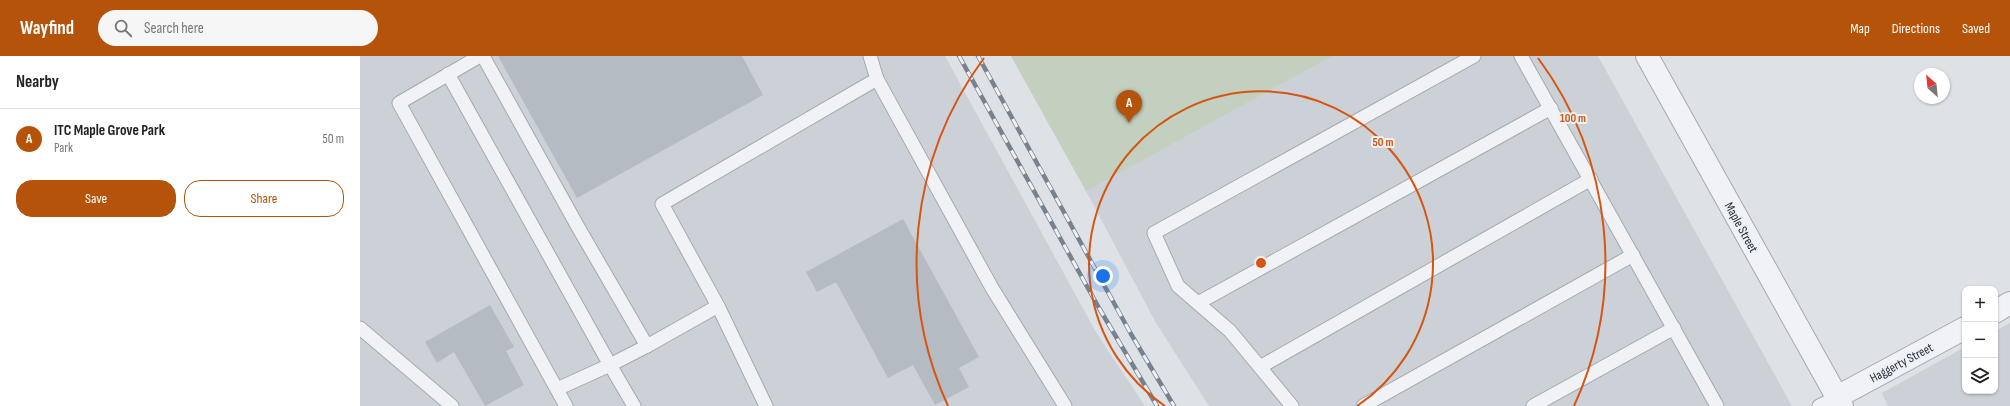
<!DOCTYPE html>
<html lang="en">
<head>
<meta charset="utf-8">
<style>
  :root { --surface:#fff; --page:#f6f6f6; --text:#222; --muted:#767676; --line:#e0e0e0; --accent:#b45309 }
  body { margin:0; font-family:"Sofia Sans Condensed",sans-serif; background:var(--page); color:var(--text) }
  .controls { position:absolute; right:12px; bottom:12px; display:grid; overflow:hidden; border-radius:8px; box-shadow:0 1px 3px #0004 }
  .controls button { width:36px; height:36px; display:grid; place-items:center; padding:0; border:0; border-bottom:1px solid var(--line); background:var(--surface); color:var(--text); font:20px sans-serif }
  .compass { position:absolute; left:1554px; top:12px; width:36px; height:36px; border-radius:50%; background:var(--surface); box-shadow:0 1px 3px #0004; rotate:333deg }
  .you { position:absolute; left:743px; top:220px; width:14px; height:14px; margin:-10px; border:3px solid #fff; border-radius:50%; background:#1a73e8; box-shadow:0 0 0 6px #1a73e833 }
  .badge { display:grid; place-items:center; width:26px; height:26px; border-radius:50%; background:var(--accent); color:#fff; font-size:13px; font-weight:700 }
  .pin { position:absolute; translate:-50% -33px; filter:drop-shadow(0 1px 2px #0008) }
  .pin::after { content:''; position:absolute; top:21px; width:14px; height:12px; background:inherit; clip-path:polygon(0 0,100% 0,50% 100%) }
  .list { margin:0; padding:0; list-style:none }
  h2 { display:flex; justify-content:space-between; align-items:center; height:52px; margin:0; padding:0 16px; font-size:17px }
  h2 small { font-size:13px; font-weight:400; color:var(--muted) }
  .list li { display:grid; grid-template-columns:26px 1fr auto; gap:12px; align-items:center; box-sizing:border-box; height:60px; padding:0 16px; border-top:1px solid var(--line) }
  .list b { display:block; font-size:15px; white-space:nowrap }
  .list p { margin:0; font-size:13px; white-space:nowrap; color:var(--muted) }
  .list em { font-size:13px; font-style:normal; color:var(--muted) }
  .actions { display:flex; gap:8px; padding:12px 16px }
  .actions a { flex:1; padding:9px 0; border:1px solid var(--accent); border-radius:16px; text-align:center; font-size:14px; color:var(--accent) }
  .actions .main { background:var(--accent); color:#fff }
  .icon { flex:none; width:22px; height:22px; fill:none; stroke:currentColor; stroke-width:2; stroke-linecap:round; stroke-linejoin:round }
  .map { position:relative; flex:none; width:1650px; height:350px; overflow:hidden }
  header { display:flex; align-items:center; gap:24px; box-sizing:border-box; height:56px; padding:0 20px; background:var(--accent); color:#fff }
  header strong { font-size:19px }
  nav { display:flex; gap:22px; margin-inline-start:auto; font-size:14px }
  .search { width:280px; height:36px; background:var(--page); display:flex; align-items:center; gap:10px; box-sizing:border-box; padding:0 14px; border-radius:22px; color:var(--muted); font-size:15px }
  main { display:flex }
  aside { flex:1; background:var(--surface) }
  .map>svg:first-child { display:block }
  .built { fill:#ccd1d8 }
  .green { fill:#c4d0bf }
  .building { fill:#b5bbc3 }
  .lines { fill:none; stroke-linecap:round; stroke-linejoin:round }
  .service-casing { stroke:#a4a9b0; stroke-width:15 }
  .minor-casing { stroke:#a4a9b0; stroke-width:24 }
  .service { stroke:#f0f2f5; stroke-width:13 }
  .minor { stroke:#f0f2f5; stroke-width:22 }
  .rail-casing { stroke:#78828f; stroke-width:4.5 }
  .rail { stroke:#edf0f4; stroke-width:3; stroke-dasharray:9; stroke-linecap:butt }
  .ring { fill:none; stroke:#d55511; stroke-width:2 }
  .labels { text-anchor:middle; stroke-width:4; stroke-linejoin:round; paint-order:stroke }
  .street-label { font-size:13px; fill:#28303c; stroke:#edf0f4 }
  .centre { fill:#d55511; stroke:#edf0f4; stroke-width:2 }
  .ring-label { font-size:12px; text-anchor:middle; font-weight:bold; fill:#d55511; stroke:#edf0f4; stroke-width:4; stroke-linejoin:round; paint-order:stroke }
</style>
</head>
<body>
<header>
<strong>Wayfind</strong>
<div class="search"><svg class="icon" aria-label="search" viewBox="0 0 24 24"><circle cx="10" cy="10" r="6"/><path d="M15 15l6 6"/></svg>Search here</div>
<nav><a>Map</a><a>Directions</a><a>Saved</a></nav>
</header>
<main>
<aside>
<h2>Nearby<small></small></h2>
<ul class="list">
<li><span class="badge">A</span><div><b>ITC Maple Grove Park</b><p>Park</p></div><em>50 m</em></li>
</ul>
<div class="actions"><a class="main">Save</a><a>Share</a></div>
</aside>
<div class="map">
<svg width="1650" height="350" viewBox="0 0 1650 350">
  <rect width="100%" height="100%" fill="#dee2e7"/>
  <!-- built -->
  <g class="built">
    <path d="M0,0H585L737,278L785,350H0Z"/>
    <path d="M651,0H1238L1432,350H849L796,267L726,135Z"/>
    <path d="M1650,267V350H1528L1522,337L1605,291V335H1635V275Z"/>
  </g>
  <!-- green -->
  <path class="green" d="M651,0H972L726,135Z"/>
  <!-- building -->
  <g class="building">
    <path d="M138,0H382L403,39L217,142Z"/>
    <path d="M543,163L619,301L599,312L609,331L575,349L553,309L528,322L476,226L457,236L446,216Z"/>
    <path d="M130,249L154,291L146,295L164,329L125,350L94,296L77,307L65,286Z"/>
  </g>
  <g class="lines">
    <!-- service casing -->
    <g class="service-casing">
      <g id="service">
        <path d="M120,0L39,47L206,350"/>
        <path d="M123,0L218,171L287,290L358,250L302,148L517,23L510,0"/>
        <path d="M1161,0L1357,350"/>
        <path d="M88,18L250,309L197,333"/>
        <path d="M517,23L632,232L705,350"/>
        <path d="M838,247L1191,52"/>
        <path d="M358,250L406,350"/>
        <path d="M0,272L92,350"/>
        <path d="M900,311L1231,123"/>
        <path d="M274,350L250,309L287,290"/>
        <path d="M932,350L870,275L818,230L794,177L1114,0"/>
        <path d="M1003,350L1273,199"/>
        <path d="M1173,350L1314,272"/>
        <path d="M1459,350L1477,341"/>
      </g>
    </g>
    <!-- minor casing -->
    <g class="minor-casing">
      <g id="minor">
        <path d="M1287,0L1482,350"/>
        <path d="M1635,256L1650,247"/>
        <path d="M1477,341L1605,272"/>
      </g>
    </g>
    <!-- service -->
    <use href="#service" class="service"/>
    <!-- minor -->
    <use href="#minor" class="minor"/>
    <!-- rail casing -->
    <g class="rail-casing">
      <g id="rail">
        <path d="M599,0L739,252L797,350"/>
        <path d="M618,0L771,278L814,350"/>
      </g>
    </g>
    <!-- rail -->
    <use href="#rail" class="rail"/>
  </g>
  <!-- distance rings -->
  <g class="ring">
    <path d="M805 350A172 172 0 1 1 997 350"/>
    <path d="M588 350A344 344 0 0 1 624 2M1178 2A344 344 0 0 1 1214 350"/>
  </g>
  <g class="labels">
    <!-- street labels -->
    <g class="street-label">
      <text transform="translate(1382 171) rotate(61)" y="5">Maple Street</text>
      <text transform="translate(1541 306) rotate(-28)" y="5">Haggerty Street</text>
    </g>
  </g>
  <circle cx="901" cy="207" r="6" class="centre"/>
  <g class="ring-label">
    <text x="1213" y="66">100 m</text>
    <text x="1023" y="90">50 m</text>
  </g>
</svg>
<div class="controls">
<button>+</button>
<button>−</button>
<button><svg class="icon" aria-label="layers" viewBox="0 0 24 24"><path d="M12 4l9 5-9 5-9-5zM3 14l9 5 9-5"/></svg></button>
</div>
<svg class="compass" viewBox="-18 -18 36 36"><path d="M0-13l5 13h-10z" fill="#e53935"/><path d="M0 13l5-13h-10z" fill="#767676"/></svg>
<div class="you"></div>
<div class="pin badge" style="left:769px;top:67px">A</div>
</div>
</main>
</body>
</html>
